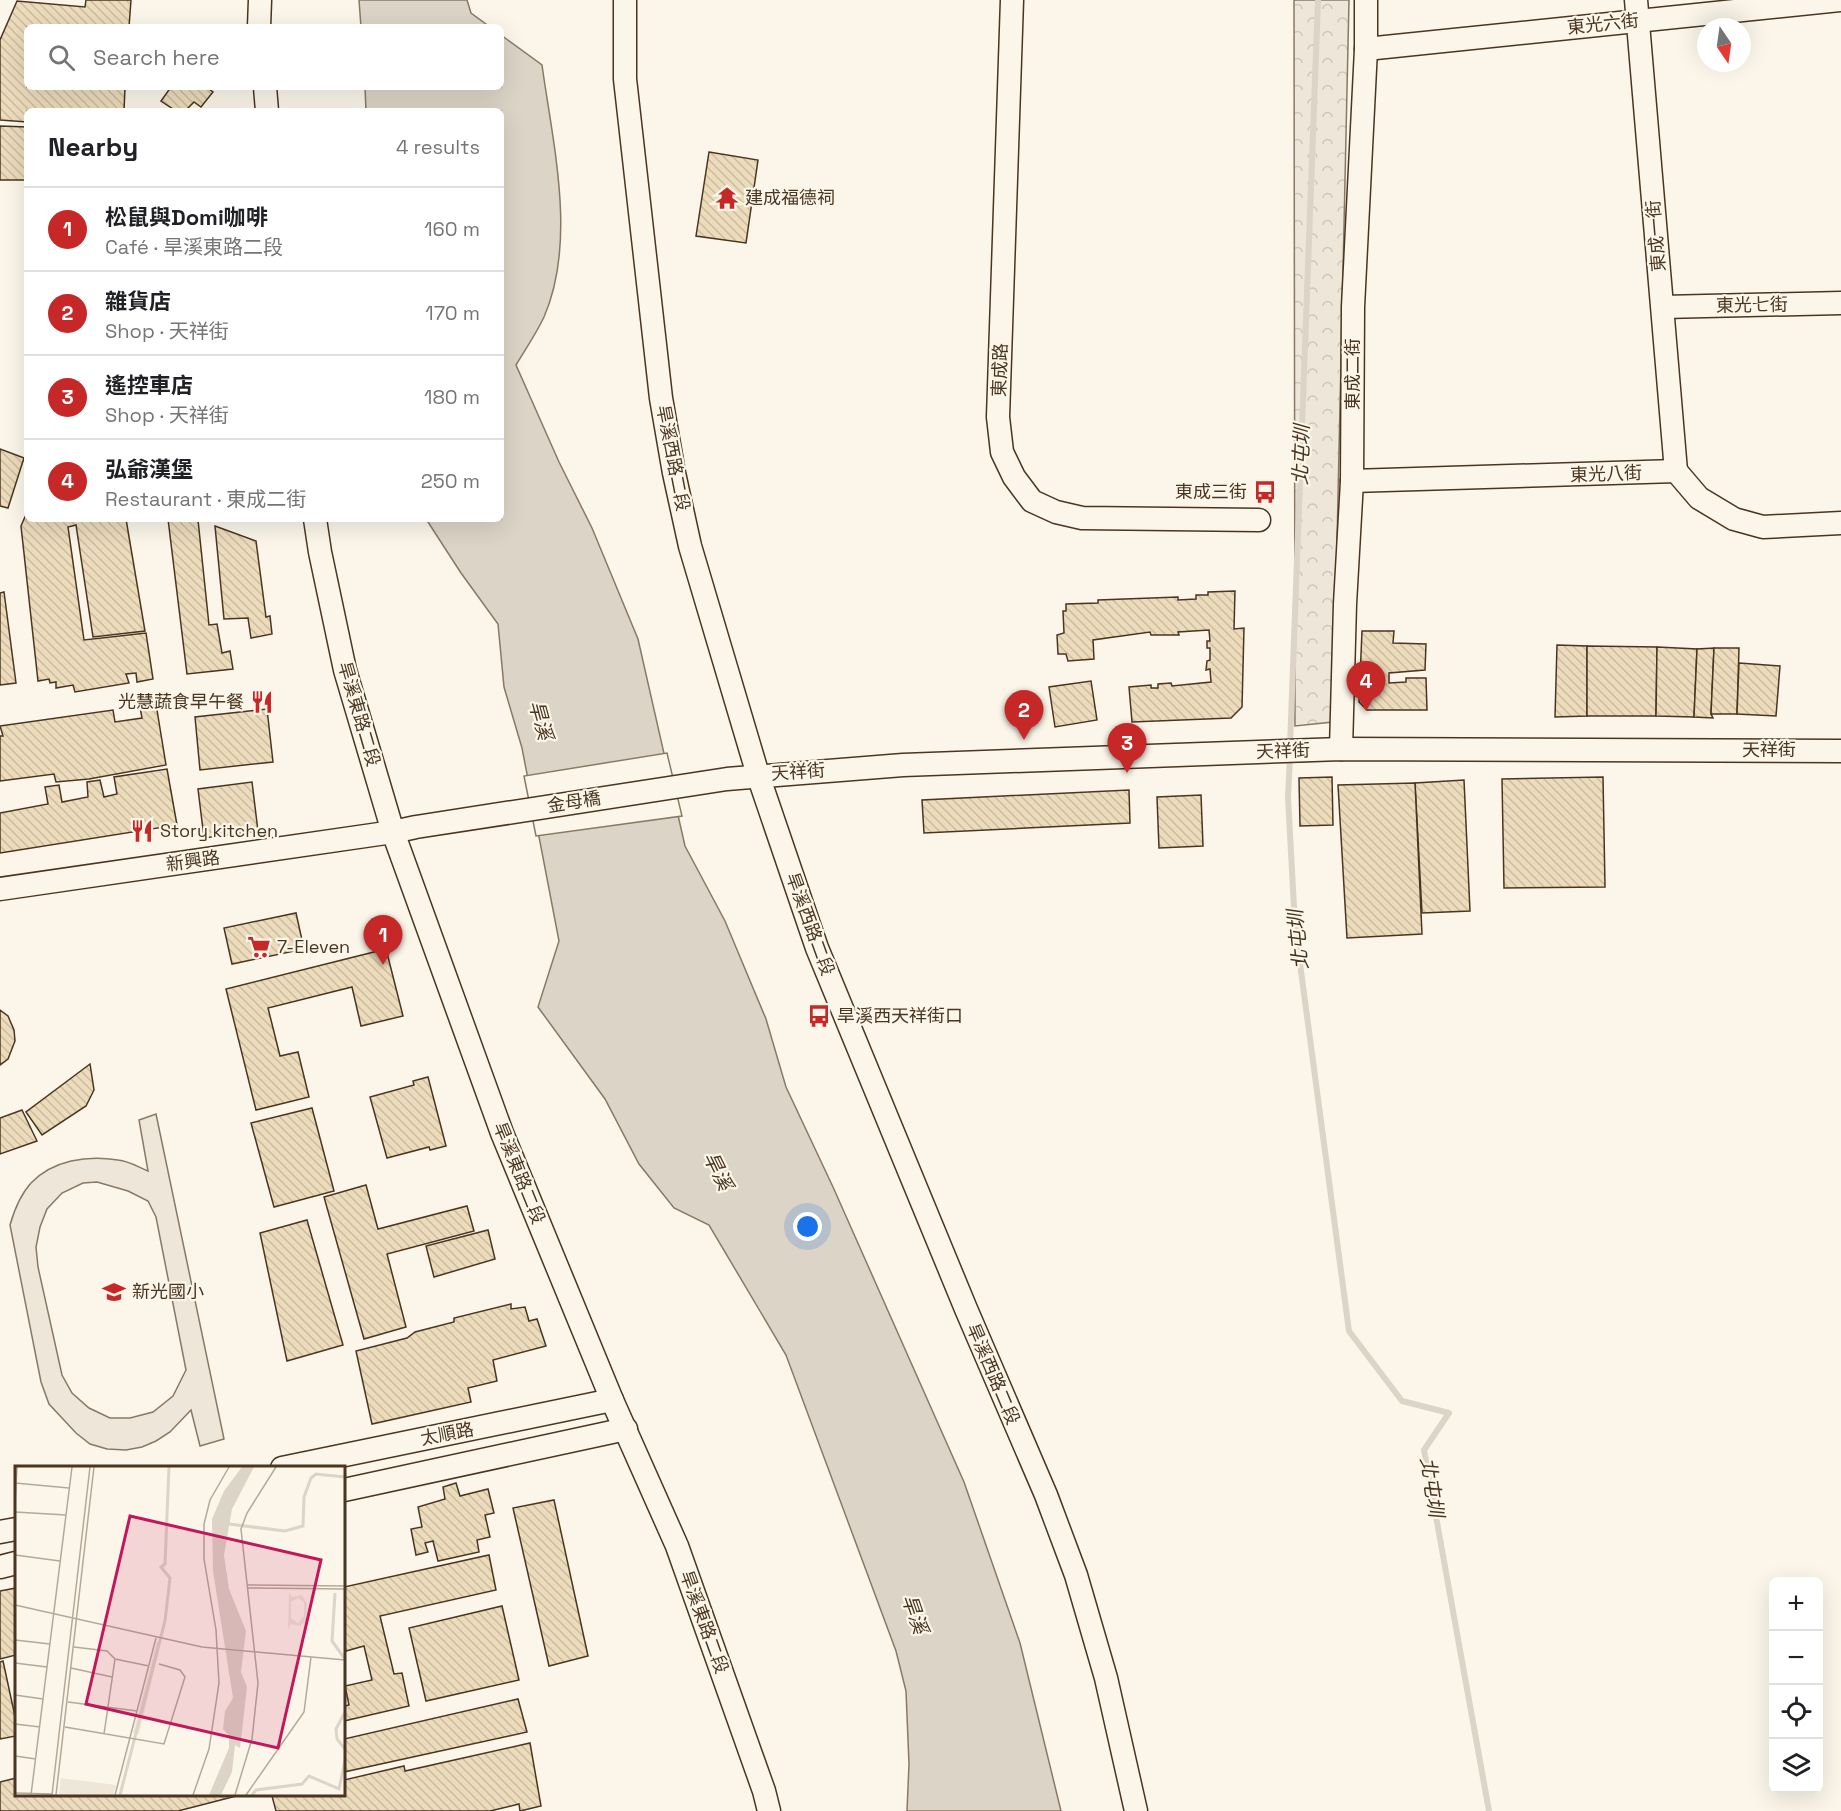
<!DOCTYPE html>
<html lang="en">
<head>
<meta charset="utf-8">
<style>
  :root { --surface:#fff; --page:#f6f6f6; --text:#202124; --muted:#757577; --line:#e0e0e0; --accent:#c62828 }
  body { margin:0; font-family:"Space Grotesk","Noto Sans TC",sans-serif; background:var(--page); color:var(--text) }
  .controls { position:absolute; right:18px; bottom:18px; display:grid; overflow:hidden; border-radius:9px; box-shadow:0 6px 24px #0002 }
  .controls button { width:54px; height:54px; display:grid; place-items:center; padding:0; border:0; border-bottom:2px solid var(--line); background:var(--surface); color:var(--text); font:30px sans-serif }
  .compass { position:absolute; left:1697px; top:18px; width:54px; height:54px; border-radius:50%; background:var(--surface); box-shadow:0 6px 24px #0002; rotate:167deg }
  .you { position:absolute; left:808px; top:1227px; width:21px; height:21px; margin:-15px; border:4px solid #fff; border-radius:50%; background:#1a73e8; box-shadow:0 0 0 9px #1a73e833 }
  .badge { display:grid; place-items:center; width:39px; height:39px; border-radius:50%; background:var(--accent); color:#fff; font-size:20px; font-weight:700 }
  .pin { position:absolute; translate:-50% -50px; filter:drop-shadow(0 2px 3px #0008) }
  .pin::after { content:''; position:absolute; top:32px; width:21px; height:18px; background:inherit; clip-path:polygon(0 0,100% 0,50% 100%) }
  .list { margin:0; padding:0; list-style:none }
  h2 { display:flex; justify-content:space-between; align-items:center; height:78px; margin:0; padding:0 24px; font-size:26px }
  h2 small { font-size:20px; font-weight:400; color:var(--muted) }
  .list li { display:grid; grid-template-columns:39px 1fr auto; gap:18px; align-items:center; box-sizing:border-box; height:84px; padding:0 24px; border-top:2px solid var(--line) }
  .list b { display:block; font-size:22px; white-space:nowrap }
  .list p { margin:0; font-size:20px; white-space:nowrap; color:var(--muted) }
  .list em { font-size:20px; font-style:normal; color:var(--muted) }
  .icon { flex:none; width:33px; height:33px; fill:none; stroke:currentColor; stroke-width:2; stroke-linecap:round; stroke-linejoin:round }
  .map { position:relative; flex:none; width:1841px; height:1811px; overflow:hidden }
  .search { position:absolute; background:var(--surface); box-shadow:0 6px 24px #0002; left:24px; top:24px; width:480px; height:66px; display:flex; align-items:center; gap:15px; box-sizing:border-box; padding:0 21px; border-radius:9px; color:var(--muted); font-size:22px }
  .panel { position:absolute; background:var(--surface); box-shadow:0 6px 24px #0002; left:24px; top:108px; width:480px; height:414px; border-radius:9px }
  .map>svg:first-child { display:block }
  .grass { fill:#ede6d9; stroke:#887966; stroke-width:1.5; fill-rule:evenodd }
  .forest { fill:url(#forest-crowns); stroke:#887966; stroke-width:1.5 }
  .water { fill:#dcd4c6; stroke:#887966; stroke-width:1.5 }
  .pier { fill:#fbf6e9; stroke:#887966; stroke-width:1.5 }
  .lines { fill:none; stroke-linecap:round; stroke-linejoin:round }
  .stream { stroke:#dcd4c6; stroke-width:6 }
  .building { fill:url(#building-back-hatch); stroke:#4a3520; stroke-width:1.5 }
  .minor-casing { stroke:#4a3520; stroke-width:25 }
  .minor { stroke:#fbf6e9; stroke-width:22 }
  .labels { text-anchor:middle; stroke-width:4.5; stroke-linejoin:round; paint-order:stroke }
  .street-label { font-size:18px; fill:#4a3520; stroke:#fbf6e9 }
  .poi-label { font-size:18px; fill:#4a3520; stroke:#fbf6e9; text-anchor:start }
  .water-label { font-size:20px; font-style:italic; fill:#4a3520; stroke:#fbf6e9 }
  .inset-river { fill:none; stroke:#dcd4c6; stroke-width:3 }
  .inset-road { fill:none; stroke:#b4a999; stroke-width:1.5 }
  .view { fill:#c2185b; fill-opacity:0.15; stroke:#c2185b; stroke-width:3 }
  .inset-edge { fill:none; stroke:#4a3520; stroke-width:3 }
</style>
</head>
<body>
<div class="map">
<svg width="1841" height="1811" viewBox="0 0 1841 1811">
  <defs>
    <pattern id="forest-crowns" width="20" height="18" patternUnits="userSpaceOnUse" patternTransform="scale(1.5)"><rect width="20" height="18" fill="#ede6d9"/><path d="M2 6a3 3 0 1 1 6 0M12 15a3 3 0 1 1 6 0" fill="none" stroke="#cdc6ba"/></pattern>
    <pattern id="building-back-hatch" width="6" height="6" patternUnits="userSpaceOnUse" patternTransform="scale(1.5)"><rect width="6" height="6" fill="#ecdcbc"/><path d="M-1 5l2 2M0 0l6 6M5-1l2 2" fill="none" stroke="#ccbda1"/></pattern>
  </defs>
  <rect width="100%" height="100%" fill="#fbf6e9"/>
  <!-- grass -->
  <path class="grass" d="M156,1114L224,1439L200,1446L191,1410L170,1432L156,1441L142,1447L126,1450L107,1449L90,1444L76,1433L49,1404L41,1382L10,1225C14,1211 21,1194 31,1183C53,1160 87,1155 118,1160C129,1161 138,1167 148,1171L139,1120ZM97,1182L128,1191L148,1201L156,1217L186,1370L173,1396L153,1412L130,1418H110L89,1408L72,1393L62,1375L38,1267L36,1247L40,1227L47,1209L62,1193L83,1183Z"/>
  <!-- forest -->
  <path class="forest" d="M1294,0H1349L1333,722L1295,726Z"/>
  <!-- water -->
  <g class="water">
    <path d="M359,0H467L471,13L490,27H361Z"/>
    <path d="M501,35L542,65C553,145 577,241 544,317C536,334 525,350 516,365L559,462L592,528L638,639L685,846L725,921L766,1019L786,1087L833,1187L964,1482L1020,1643L1061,1811H907L909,1764L906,1691L896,1651L786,1355L709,1225L674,1208L639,1164L605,1099L538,1007L559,941L522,748L504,687L498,624L461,573L426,519H501V111H366L365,87H501Z"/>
  </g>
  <!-- pier -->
  <path class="pier" d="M667,753L682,816L536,836L524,776Z"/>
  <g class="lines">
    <!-- stream -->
    <g class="stream">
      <path d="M1290,746L1318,0"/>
      <path d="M1290,756L1288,797L1295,926L1349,1331L1402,1401L1449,1413L1424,1450L1489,1811"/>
    </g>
  </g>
  <!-- building -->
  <g class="building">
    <path d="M86,0H131L129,27H27V87H125L124,111H27V122L0,120V40L17,1L85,7Z"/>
    <path d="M171,87H206L213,92L201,107L194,102L185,111H176L161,101Z"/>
    <path d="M0,126L27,127V180H0Z"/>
    <path d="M709,152L758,160L746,243L696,236Z"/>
    <path d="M0,449L24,458L8,508L0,506Z"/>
    <path d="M27,512V519H126L145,631L93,637L76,525L68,527L84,640L146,633L153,679L137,682L136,673L126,674L129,683L75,692L73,685L56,688V682L50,683L49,679L38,681L21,526Z"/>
    <path d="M168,519L198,520L209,625L217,624L222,653L230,651L233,669L187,674Z"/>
    <path d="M215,526L256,541L266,617L270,616L272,634L251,638L248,618L224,619Z"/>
    <path d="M1235,591L1234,629L1244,628L1242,707L1231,718L1132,722L1129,687L1151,685V688H1158V684L1171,683L1172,686L1211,682L1210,669L1206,670L1207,661L1210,660V648H1207V641H1210L1209,630L1178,632L1179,635H1151L1150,632L1093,640L1094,659L1068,661L1066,654H1058L1057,635L1064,633L1063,611H1066V604L1098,603V600L1178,597V600L1196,599V595H1208V592Z"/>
    <path d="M4,592L16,683L0,685V593Z"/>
    <path d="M1362,631H1394L1393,643L1426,644L1425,670L1389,673V683L1406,682V678H1426L1427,710H1367L1359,702Z"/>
    <path d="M1557,645L1587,646V716L1555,717Z"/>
    <path d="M1587,646L1657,647L1656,716H1587Z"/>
    <path d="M1657,647L1697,649L1694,717L1656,716Z"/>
    <path d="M1714,648L1711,714L1713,718L1694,717L1697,649Z"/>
    <path d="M1714,648H1739L1737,714H1711Z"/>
    <path d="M1739,663L1780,666L1776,716L1737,714Z"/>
    <path d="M1091,681L1097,720L1055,727L1049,687Z"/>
    <path d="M156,704L166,765L89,779L56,782L54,774L0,781V736H3L0,726L113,710L115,722L142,718L140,707Z"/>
    <path d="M267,709L273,762L200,770L195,717Z"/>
    <path d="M167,769L177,825L0,853V813L48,804L45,787L59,785L62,802L88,797L87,782L100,780L104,797L117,794L114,777Z"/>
    <path d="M1332,777L1333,825L1300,826L1299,778Z"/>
    <path d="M1603,777L1605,887L1504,888L1502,779Z"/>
    <path d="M1464,780L1470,911L1422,913L1415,783Z"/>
    <path d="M252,782L258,831L204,838L198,789Z"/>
    <path d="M1415,783L1422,934L1347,938L1338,785Z"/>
    <path d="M1129,790L1130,823L924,833L922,800Z"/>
    <path d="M1201,795L1203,846L1159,848L1157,797Z"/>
    <path d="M296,913L304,949L232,964L224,928Z"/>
    <path d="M386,949L403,1016L361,1026L352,987L268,1008L280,1056L298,1052L309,1097L256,1110L226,989Z"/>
    <path d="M0,1010L8,1016L14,1030L15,1041L8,1059L0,1065Z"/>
    <path d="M90,1064L94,1090L86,1106L42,1135L26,1112Z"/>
    <path d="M428,1077L446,1146L430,1150L429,1147L387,1158L370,1097L414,1085L413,1081Z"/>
    <path d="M312,1108L334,1191L274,1207L251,1123Z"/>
    <path d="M22,1110L37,1141L0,1154V1118Z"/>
    <path d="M366,1185L378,1229L467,1206L474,1231L387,1254L406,1327L364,1339L324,1197Z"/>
    <path d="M307,1220L343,1345L287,1361L260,1233Z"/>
    <path d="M488,1230L495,1259L434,1277L426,1246Z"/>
    <path d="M511,1304V1309L525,1307L529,1321L537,1319L546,1346L493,1360L497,1381L468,1388L471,1402L372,1424L356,1351L407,1338L415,1332L454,1322V1318Z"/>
    <path d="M456,1483L460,1496L488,1489L494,1513L485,1515L490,1537L477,1540L479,1552L438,1561L433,1541L425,1543L428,1552L416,1555L411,1529L422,1527L418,1507L445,1499L443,1487Z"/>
    <path d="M554,1500L588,1656L549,1666L513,1508Z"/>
    <path d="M489,1555L496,1590L380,1616L394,1674L402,1673L409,1706L344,1721V1706L349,1705L345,1686L372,1680L364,1646L346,1651L344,1641V1587Z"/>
    <path d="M16,1588V1655L0,1659V1591Z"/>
    <path d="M502,1606L519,1680L426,1701L409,1628Z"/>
    <path d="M3,1661L16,1721V1736L0,1739V1662Z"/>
    <path d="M518,1699L527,1732L344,1772V1739Z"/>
    <path d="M530,1743L541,1806L520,1811L519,1804L490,1811H276L272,1796L344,1794V1780L404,1766L405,1771Z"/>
    <path d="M16,1778V1794H244L178,1811H0V1782Z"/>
  </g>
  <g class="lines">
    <!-- minor casing -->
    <g class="minor-casing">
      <g id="minor">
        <path d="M625,0V79L661,398L674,473L690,546L758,775L817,948L966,1309L1046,1495L1076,1575L1106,1678L1136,1811"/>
        <path d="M1012,0L998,417L1002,452L1014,477L1032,501L1056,512L1082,518L1259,520"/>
        <path d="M1636,0L1676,471"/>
        <path d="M259,27L260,0"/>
        <path d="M1366,49L1841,0"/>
        <path d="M265,87L267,111"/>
        <path d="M1663,307L1841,303"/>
        <path d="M1352,481L1676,471L1699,498L1734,519L1763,527L1841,523"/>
        <path d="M315,519L320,552L345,670L393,832L502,1133L612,1400L677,1546L764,1791L769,1811"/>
        <path d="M1341,749L1345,604L1352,481L1353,307L1366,49V0"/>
        <path d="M0,889L393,832L416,827L727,779L903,765L1341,749L1841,751"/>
        <path d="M282,1468L612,1400"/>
        <path d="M344,1490L626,1429"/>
        <path d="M0,1532L16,1529"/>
        <path d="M0,1567L16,1563"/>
      </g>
    </g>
    <!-- minor -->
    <use href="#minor" class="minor"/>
  </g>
  <!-- icons -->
  <defs>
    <g id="temple-bare" transform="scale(1.8)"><path d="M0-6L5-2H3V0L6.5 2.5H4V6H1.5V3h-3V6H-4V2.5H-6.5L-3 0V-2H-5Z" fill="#c62828" stroke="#fbf6e9" stroke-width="2.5" paint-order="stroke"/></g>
    <g id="bus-bare" transform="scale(1.8)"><path d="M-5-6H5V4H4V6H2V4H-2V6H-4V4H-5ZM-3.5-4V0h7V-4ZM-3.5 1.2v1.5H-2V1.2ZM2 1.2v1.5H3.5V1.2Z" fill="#c62828" stroke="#fbf6e9" stroke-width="2.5" paint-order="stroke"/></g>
    <g id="restaurant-bare" transform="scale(1.8)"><path d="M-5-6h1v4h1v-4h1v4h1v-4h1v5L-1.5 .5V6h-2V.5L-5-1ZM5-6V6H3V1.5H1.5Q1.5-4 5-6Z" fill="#c62828" stroke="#fbf6e9" stroke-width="2.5" paint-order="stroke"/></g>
    <g id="supermarket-bare" transform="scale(1.8)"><path d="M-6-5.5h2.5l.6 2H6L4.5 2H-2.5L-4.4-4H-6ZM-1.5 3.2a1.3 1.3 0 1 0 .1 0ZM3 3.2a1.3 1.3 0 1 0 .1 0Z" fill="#c62828" stroke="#fbf6e9" stroke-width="2.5" paint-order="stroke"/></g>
    <g id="school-bare" transform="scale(1.8)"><path d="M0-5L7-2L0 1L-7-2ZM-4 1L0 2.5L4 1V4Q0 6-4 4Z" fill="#c62828" stroke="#fbf6e9" stroke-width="2.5" paint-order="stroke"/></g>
  </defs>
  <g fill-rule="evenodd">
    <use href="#temple-bare" x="727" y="198"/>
    <use href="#bus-bare" x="1265" y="492"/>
    <use href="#restaurant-bare" x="262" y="702"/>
    <use href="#restaurant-bare" x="142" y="831"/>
    <use href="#supermarket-bare" x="259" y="947"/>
    <use href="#bus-bare" x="819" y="1016"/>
    <use href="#school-bare" x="114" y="1292"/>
  </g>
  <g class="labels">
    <!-- street labels -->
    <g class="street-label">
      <text transform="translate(1603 24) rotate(-6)" y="6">東光六街</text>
      <text transform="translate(1656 236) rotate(-95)" y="6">東成一街</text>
      <text transform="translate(1752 305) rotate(-1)" y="6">東光七街</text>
      <text transform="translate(1000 370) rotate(-88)" y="6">東成路</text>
      <text transform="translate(1353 374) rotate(-90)" y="6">東成二街</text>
      <text transform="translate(673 458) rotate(79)" y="6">旱溪西路二段</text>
      <text transform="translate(1606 474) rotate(-2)" y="6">東光八街</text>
      <text transform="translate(359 714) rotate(74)" y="6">旱溪東路二段</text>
      <text x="1769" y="756">天祥街</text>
      <text transform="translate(1283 751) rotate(-2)" y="6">天祥街</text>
      <text transform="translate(798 772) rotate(-4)" y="6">天祥街</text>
      <text transform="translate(574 802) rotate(-9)" y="6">金母橋</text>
      <text transform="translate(193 861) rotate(-8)" y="6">新興路</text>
      <text transform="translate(810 924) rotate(70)" y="6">旱溪西路二段</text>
      <text transform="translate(519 1173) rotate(68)" y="6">旱溪東路二段</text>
      <text transform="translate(993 1374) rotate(67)" y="6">旱溪西路二段</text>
      <text transform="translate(447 1434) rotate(-11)" y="6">太順路</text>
      <text transform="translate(704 1622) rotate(70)" y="6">旱溪東路二段</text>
    </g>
    <!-- poi labels -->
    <g class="poi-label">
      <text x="745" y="204">建成福德祠</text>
      <text x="1247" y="498" text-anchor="end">東成三街</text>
      <text x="244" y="708" text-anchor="end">光慧蔬食早午餐</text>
      <text x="160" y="837">Story kitchen</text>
      <text x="277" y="953">7-Eleven</text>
      <text x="837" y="1022">旱溪西天祥街口</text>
      <text x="132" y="1298">新光國小</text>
    </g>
    <!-- water labels -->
    <g class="water-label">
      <text transform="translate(1301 455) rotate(-88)" y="7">北屯圳</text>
      <text transform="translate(541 720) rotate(75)" y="7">旱溪</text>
      <text transform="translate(1298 940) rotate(-96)" y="7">北屯圳</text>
      <text transform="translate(718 1171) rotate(64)" y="7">旱溪</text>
      <text transform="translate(1432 1487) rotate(81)" y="7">北屯圳</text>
      <text transform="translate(915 1614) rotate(71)" y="7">旱溪</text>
    </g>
  </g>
  <!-- overview -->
  <g transform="translate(15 1466)">
    <rect width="330" height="330" fill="#fbf6e9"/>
    <path d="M274,127L277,131L287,129L292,138L290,156L285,160L276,158L273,163ZM283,132L289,136V150L283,157L276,152V136Z" fill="#ede6d9" fill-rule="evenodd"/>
    <path d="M142,175L146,176L124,268L118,267ZM46,312L101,319L98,329H44Z" fill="#ede6d9"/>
    <path d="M227,1H239L217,43L209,89L214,123L231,165L226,206L232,221L225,282L220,279L217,306L206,329H194L214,282V270L208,263L210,245L218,232L198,105L197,53L209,25Z" fill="#dcd4c6"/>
    <path class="inset-river" d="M214,58L270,65L288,60L289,31L296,12L301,8L330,11M320,127L317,175L330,193M330,246L321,263L322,273L330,283M105,329L150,155L155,112L146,101L150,98L154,1M237,329L241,324L287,318L294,310L324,323L330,295"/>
    <path class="inset-road" d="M0,17L54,22M0,38L2,1M0,46L51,49M0,89L45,95M233,119L330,120M233,122L330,123M0,139L187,181L330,194M0,174L35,178M59,181L92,185L100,193L134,200M0,197L32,201M56,202L97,211M0,229L28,233M53,236L122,245M0,258L25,261M50,261L149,278L170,211L165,204L144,198M89,268L100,193M0,290L21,293M0,327L37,328M16,329L57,1M37,329L75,1M41,329L79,1M100,329L141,172M178,329L194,283L204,217L201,164L189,93V58L195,34L214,1M220,329L237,273L243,217L226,63L232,47L261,1M231,329L289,246L296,191"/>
    <path class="view" d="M115,50L306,94L263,282L71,238Z"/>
    <rect width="330" height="330" class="inset-edge"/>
  </g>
</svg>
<div class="controls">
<button>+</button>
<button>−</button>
<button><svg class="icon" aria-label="locate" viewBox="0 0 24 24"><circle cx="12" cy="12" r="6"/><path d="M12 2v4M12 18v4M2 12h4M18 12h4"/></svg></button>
<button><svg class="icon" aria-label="layers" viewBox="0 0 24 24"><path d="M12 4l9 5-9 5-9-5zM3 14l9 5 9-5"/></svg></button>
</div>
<svg class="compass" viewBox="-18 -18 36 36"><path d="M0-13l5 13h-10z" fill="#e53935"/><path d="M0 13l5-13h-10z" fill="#757577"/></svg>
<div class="you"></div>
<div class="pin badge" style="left:383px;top:965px">1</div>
<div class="pin badge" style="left:1024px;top:740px">2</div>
<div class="pin badge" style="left:1127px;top:773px">3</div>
<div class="pin badge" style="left:1366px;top:711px">4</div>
<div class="search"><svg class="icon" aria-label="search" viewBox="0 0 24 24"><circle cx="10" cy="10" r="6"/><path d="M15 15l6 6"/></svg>Search here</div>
<section class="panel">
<h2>Nearby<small>4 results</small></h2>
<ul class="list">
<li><span class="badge">1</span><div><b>松鼠與Domi咖啡</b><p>Café · 旱溪東路二段</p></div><em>160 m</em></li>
<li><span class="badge">2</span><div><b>雜貨店</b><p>Shop · 天祥街</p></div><em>170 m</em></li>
<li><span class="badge">3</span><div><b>遙控車店</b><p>Shop · 天祥街</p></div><em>180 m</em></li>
<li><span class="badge">4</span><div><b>弘爺漢堡</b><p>Restaurant · 東成二街</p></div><em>250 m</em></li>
</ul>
</section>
</div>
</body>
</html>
